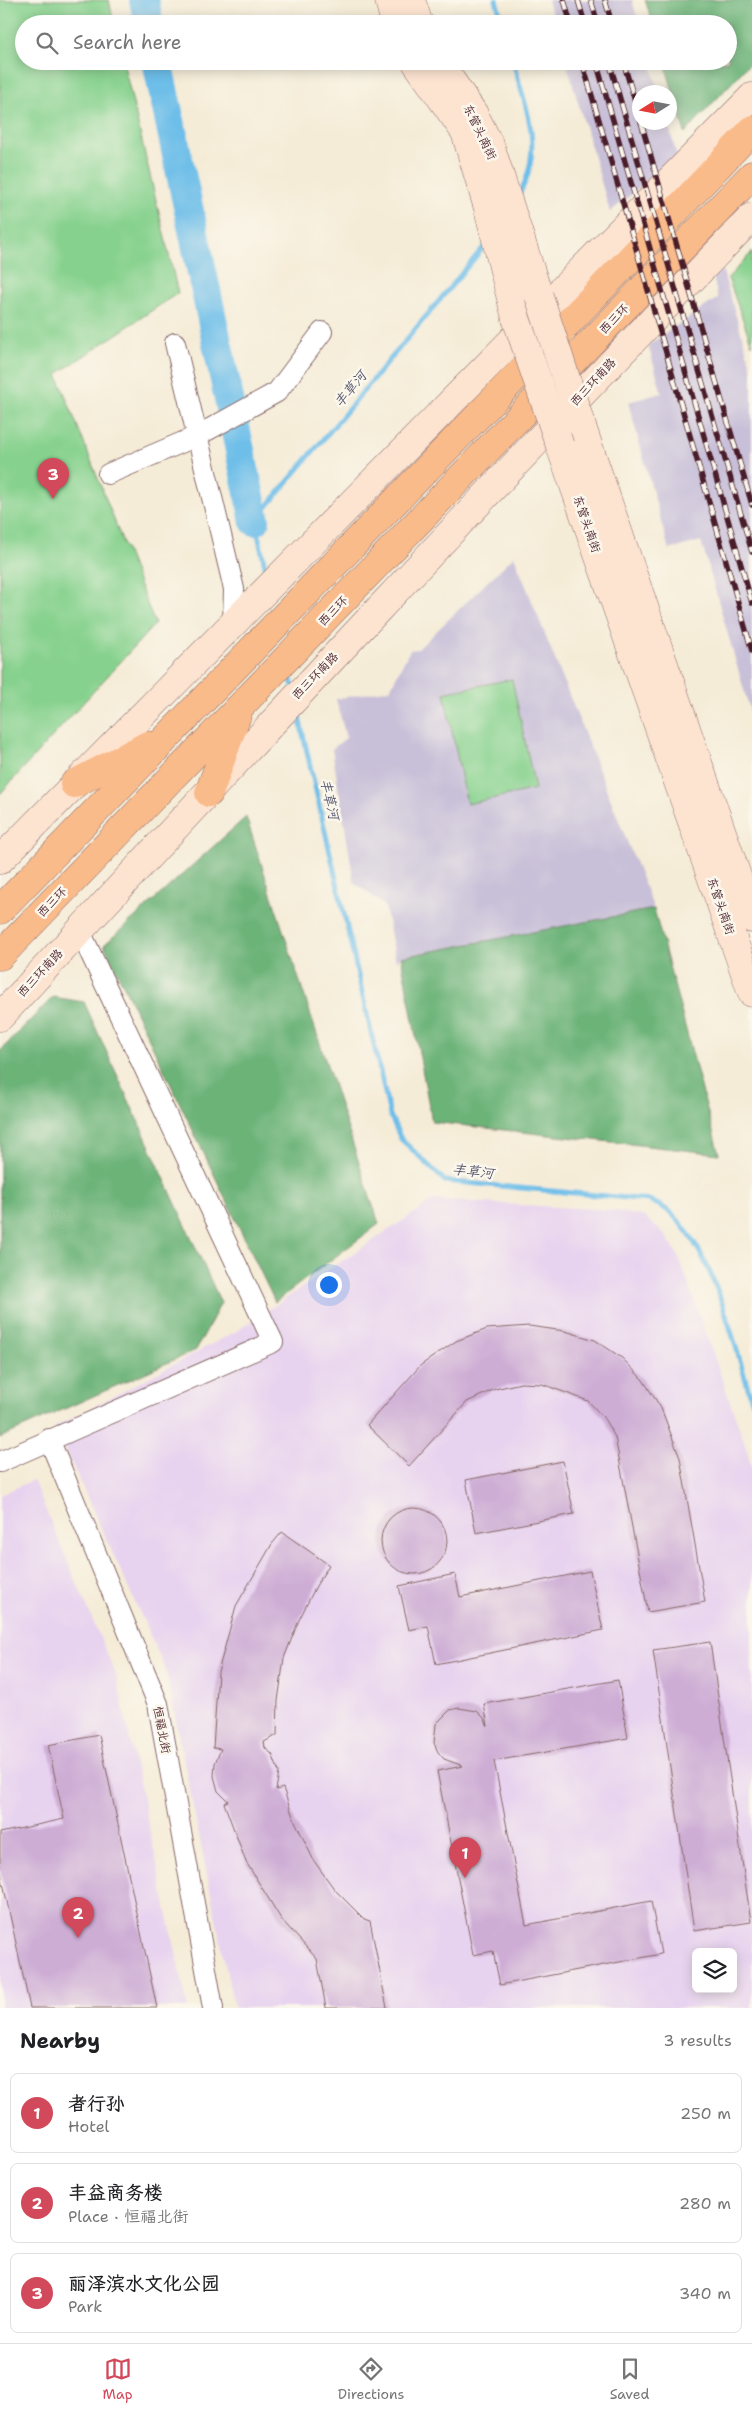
<!DOCTYPE html>
<html lang="en">
<head>
<meta charset="utf-8">
<style>
  :root { --surface:#fff; --page:#f6f6f6; --text:#202124; --muted:#757577; --line:#e0e0e0; --accent:#d1495b }
  body { margin:0; font-family:"Shantell Sans","LXGW WenKai TC",sans-serif; background:var(--page); color:var(--text) }
  .controls { position:absolute; right:15px; bottom:15px; display:grid; overflow:hidden; border-radius:8px; box-shadow:0 2px 12px #0003 }
  .controls button { width:45px; height:45px; display:grid; place-items:center; padding:0; border:0; border-bottom:1px solid var(--line); background:var(--surface); color:var(--text); font:25px sans-serif }
  .compass { position:absolute; left:632px; top:85px; width:45px; height:45px; border-radius:50%; background:var(--surface); box-shadow:0 2px 12px #0003; rotate:259deg }
  .you { position:absolute; left:328px; top:1284px; width:18px; height:18px; margin:-12px; border:4px solid #fff; border-radius:50%; background:#1a73e8; box-shadow:0 0 0 8px #1a73e833 }
  .badge { display:grid; place-items:center; width:32px; height:32px; border-radius:50%; background:var(--accent); color:#fff; font-size:16px; font-weight:700 }
  .pin { position:absolute; translate:-50% -41px; filter:drop-shadow(0 1px 2px #0008) }
  .pin::after { content:''; position:absolute; top:26px; width:18px; height:15px; background:inherit; clip-path:polygon(0 0,100% 0,50% 100%) }
  .list { margin:0; padding:0; list-style:none }
  h2 { display:flex; justify-content:space-between; align-items:center; height:65px; margin:0; padding:0 20px; font-size:21px }
  h2 small { font-size:16px; font-weight:400; color:var(--muted) }
  .list li { display:grid; grid-template-columns:32px 1fr auto; gap:15px; align-items:center; box-sizing:border-box; height:80px; margin:0 10px 10px; padding:0 10px; border:1px solid var(--line); border-radius:8px }
  .list b { display:block; font-size:19px; white-space:nowrap }
  .list p { margin:0; font-size:16px; white-space:nowrap; color:var(--muted) }
  .list em { font-size:16px; font-style:normal; color:var(--muted) }
  .icon { flex:none; width:28px; height:28px; fill:none; stroke:currentColor; stroke-width:2; stroke-linecap:round; stroke-linejoin:round }
  .map { position:relative; flex:none; width:752px; height:2008px; overflow:hidden }
  .search { position:absolute; background:var(--surface); box-shadow:0 2px 12px #0003; left:15px; right:15px; top:15px; height:55px; display:flex; align-items:center; gap:12px; box-sizing:border-box; padding:0 18px; border-radius:28px; color:var(--muted); font-size:19px }
  .sheet { height:335px; background:var(--surface) }
  nav { display:flex; justify-content:space-around; align-items:center; box-sizing:border-box; height:70px; border-top:1px solid var(--line); background:var(--surface); font-size:14px; color:var(--muted) }
  nav a { display:grid; justify-items:center; gap:2px }
  nav .on { color:var(--accent) }
  .map>svg:first-child { display:block }
  .built { fill:#e7d2ef; fill-rule:evenodd }
  .industrial { fill:#c8bfd8 }
  .green { fill:#86d18d; stroke:#68785c }
  .forest { fill:#6cb378; stroke:#5b6952 }
  .lines { fill:none; stroke-linecap:round; stroke-linejoin:round }
  .stream { stroke:#6dbee9; stroke-width:5 }
  .river { stroke:#6dbee9; stroke-width:30 }
  .building { fill:#ceadd5 }
  .street-casing { stroke:#866767; stroke-width:22 }
  .secondary-casing { stroke:#866767; stroke-width:29 }
  .highway-casing { stroke:#866767; stroke-width:29 }
  .street { stroke:#fff; stroke-width:20 }
  .secondary { stroke:#fde4d1; stroke-width:28 }
  .highway { stroke:#fabb8b; stroke-width:28 }
  .rail-casing { stroke:#4a1f2b; stroke-width:5.5 }
  .rail { stroke:#fbf7ec; stroke-width:4; stroke-dasharray:11; stroke-linecap:butt }
  .secondary-bridge-casing { stroke:#866767; stroke-width:29; stroke-linecap:butt }
  .secondary-bridge { stroke:#fde4d1; stroke-width:28 }
  .labels { text-anchor:middle; stroke-width:5; stroke-linejoin:round; paint-order:stroke }
  .street-label { font-size:12px; fill:#4a1f2b; stroke:#fbf7ec }
  .water-label { font-size:14px; font-style:italic; fill:#56576e; stroke:#fbf7ec }
</style>
</head>
<body>
<div class="map">
<svg width="752" height="2008" viewBox="0 0 752 2008">
  <rect width="100%" height="100%" fill="#fbf7ec"/>
  <filter id="ink" filterUnits="userSpaceOnUse"><feTurbulence type="fractalNoise" baseFrequency=".02" numOctaves="2"/><feDisplacementMap in="SourceGraphic" scale="10" xChannelSelector="R" yChannelSelector="G"/><feConvolveMatrix kernelMatrix="1 2 1 2 8 2 1 2 1" color-interpolation-filters="sRGB"/></filter>
  <filter id="wash" filterUnits="userSpaceOnUse"><feTurbulence type="fractalNoise" baseFrequency=".0096" numOctaves="4" result="noise"/><feDisplacementMap in="SourceGraphic" scale="20" xChannelSelector="R" yChannelSelector="G"/><feGaussianBlur stdDeviation="1.12" result="paint"/><feColorMatrix in="noise" values="0 0 0 0 0 0 0 0 0 0 0 0 0 0 0 0 0 1.4 0 .05"/><feComposite in="paint" operator="in"/></filter>
  <g filter="url(#wash)">
    <rect width="100%" height="100%" fill="#f5ecd7"/>
    <!-- built -->
    <g class="built">
      <path d="M434,1200L611,1210L645,1217L665,1235L678,1255L744,1441L752,1469V2008H234L165,1668L55,1427L235,1332ZM696,1952H733V1989H696Z"/>
      <path d="M33,1480L116,1675L188,2008H0V1495Z"/>
    </g>
    <!-- industrial -->
    <g class="industrial">
      <path d="M548,0H632L639,24H555Z"/>
      <path d="M566,61H650L659,92H640V122L668,123L677,156L610,212Z"/>
      <path d="M722,269L752,369V718L701,541L669,550L628,402L662,393L648,345L718,298L713,277Z"/>
      <path d="M514,556L654,909L401,957L396,961L385,906L354,882L332,749L346,738L336,699L390,689L410,650L418,649Z"/>
    </g>
    <!-- green -->
    <g class="green">
      <path d="M0,0H109L114,24H24V61H123L178,293L57,374L155,624L0,794Z"/>
      <path d="M752,252V345L728,278Z"/>
      <path d="M512,679L535,789L467,804L444,693Z"/>
    </g>
    <!-- forest -->
    <g class="forest">
      <path d="M645,0H752V61L685,133L664,61H728V24H653Z"/>
      <path d="M246,817L379,1224L275,1302L104,945Z"/>
      <path d="M654,909L719,1154L432,1122L401,957Z"/>
      <path d="M53,997L84,1002L221,1303L196,1350L0,1438V1051Z"/>
    </g>
    <g class="lines">
      <!-- stream -->
      <g class="stream">
        <path d="M496,0L503,24"/>
        <path d="M513,61C526,110 546,150 517,198"/>
        <path d="M267,575L255,521L488,242"/>
        <path d="M288,669L293,687"/>
        <path d="M297,708L390,1115L401,1139L445,1181L649,1200C656,1204 666,1208 672,1214C717,1259 733,1342 752,1401"/>
      </g>
      <!-- river -->
      <g class="river">
        <path d="M144,0L149,24"/>
        <path d="M157,61L255,521"/>
      </g>
    </g>
    <g id="blocks">
      <!-- building -->
      <g class="building">
        <path d="M529,1326L565,1331L595,1340L622,1358L643,1380L661,1408L680,1458L705,1602L648,1612L615,1437L603,1417L588,1401L542,1384L521,1383L495,1389L467,1402L409,1466L367,1425L421,1365L456,1341L487,1329Z"/>
        <path d="M563,1461L574,1514L476,1533L466,1480Z"/>
        <circle cx="414" cy="1541" r="33"/>
        <path d="M282,1532L329,1565L316,1586L299,1620L284,1658L278,1701L277,1735L264,1742L265,1748L272,1754L279,1772L276,1790L283,1788L293,1817L314,1861L335,1890L364,1919L370,1921L387,2008H326L317,1959L281,1919L246,1862L224,1803L228,1801L218,1791L214,1776L215,1763L221,1749L213,1748L218,1672L236,1606L272,1544Z"/>
        <path d="M590,1571L603,1630L436,1664L428,1626L409,1630L399,1586L455,1574L460,1597Z"/>
        <path d="M710,1642L751,1922L694,1931L653,1650Z"/>
        <path d="M618,1680L628,1738L494,1761L526,1925L651,1901L661,1954L500,1985L493,1951L473,1955L437,1771L463,1766L444,1759L438,1752L434,1743L436,1724L450,1710L459,1708L477,1711L484,1718L488,1726L484,1704Z"/>
        <path d="M99,1735L157,2008H30L0,1869V1833L64,1819L48,1745Z"/>
      </g>
    </g>
  </g>
  <g filter="url(#ink)">
    <use href="#blocks" fill-opacity="0" stroke="#866767" stroke-width="1"/>
    <g class="lines">
      <!-- street casing -->
      <g class="street-casing">
        <g id="street">
          <path d="M175,343L234,589L233,623"/>
          <path d="M108,474L197,436L277,392L322,332"/>
          <path d="M49,1439L158,1704L213,2008"/>
          <path d="M0,1462L273,1342L80,931"/>
        </g>
      </g>
      <!-- secondary casing -->
      <g class="secondary-casing">
        <g id="secondary">
          <path d="M389,0L395,24"/>
          <path d="M411,0L419,24"/>
          <path d="M415,61L465,132L488,208L516,318"/>
          <path d="M438,61L474,114L491,148L539,296"/>
          <path d="M581,424L752,919"/>
          <path d="M560,446L752,993"/>
          <path d="M0,860L752,97"/>
          <path d="M0,1017C248,748 497,480 752,217"/>
        </g>
      </g>
      <!-- highway casing -->
      <g class="highway-casing">
        <g id="highway">
          <path d="M74,784L148,745"/>
          <path d="M209,793L237,715"/>
          <path d="M0,910L656,232L752,130"/>
          <path d="M0,956L752,175"/>
        </g>
      </g>
      <!-- street -->
      <use href="#street" class="street"/>
      <!-- secondary -->
      <use href="#secondary" class="secondary"/>
      <!-- highway -->
      <use href="#highway" class="highway"/>
      <!-- rail casing -->
      <g class="rail-casing">
        <g id="rail">
          <path d="M564,0L571,24"/>
          <path d="M578,0L585,24"/>
          <path d="M591,0L598,24"/>
          <path d="M605,0L612,24"/>
          <path d="M582,61L752,651"/>
          <path d="M596,61L752,603"/>
          <path d="M609,61L752,552"/>
          <path d="M623,61L640,118"/>
          <path d="M641,122L752,505"/>
        </g>
      </g>
      <!-- rail -->
      <use href="#rail" class="rail"/>
      <!-- secondary-bridge casing -->
      <g class="secondary-bridge-casing">
        <g id="secondary-bridge">
          <path d="M539,296L581,424"/>
          <path d="M516,318L560,446"/>
        </g>
      </g>
      <!-- secondary-bridge -->
      <use href="#secondary-bridge" class="secondary-bridge"/>
    </g>
  </g>
  <g class="labels">
    <!-- street labels -->
    <g class="street-label">
      <text transform="translate(480 132) rotate(64)" y="4">东管头南街</text>
      <text transform="translate(614 319) rotate(-46)" y="4">西三环</text>
      <text transform="translate(593 382) rotate(-47)" y="4">西三环南路</text>
      <text transform="translate(587 524) rotate(71)" y="4">东管头南街</text>
      <text transform="translate(333 611) rotate(-46)" y="4">西三环</text>
      <text transform="translate(315 676) rotate(-46)" y="4">西三环南路</text>
      <text transform="translate(52 902) rotate(-46)" y="4">西三环</text>
      <text transform="translate(721 906) rotate(71)" y="4">东管头南街</text>
      <text transform="translate(40 973) rotate(-47)" y="4">西三环南路</text>
      <text transform="translate(162 1730) rotate(79)" y="4">恒福北街</text>
    </g>
    <!-- water labels -->
    <g class="water-label">
      <text transform="translate(350 389) rotate(-50)" y="5">丰草河</text>
      <text transform="translate(330 799) rotate(77)" y="5">丰草河</text>
      <text transform="translate(473 1171) rotate(7)" y="5">丰草河</text>
    </g>
  </g>
</svg>
<div class="controls">
<button><svg class="icon" aria-label="layers" viewBox="0 0 24 24"><path d="M12 4l9 5-9 5-9-5zM3 14l9 5 9-5"/></svg></button>
</div>
<svg class="compass" viewBox="-18 -18 36 36"><path d="M0-13l5 13h-10z" fill="#e53935"/><path d="M0 13l5-13h-10z" fill="#757577"/></svg>
<div class="you"></div>
<div class="pin badge" style="left:465px;top:1878px">1</div>
<div class="pin badge" style="left:78px;top:1938px">2</div>
<div class="pin badge" style="left:53px;top:499px">3</div>
<div class="search"><svg class="icon" aria-label="search" viewBox="0 0 24 24"><circle cx="10" cy="10" r="6"/><path d="M15 15l6 6"/></svg>Search here</div>
</div>
<section class="sheet">
<h2>Nearby<small>3 results</small></h2>
<ul class="list">
<li><span class="badge">1</span><div><b>者行孙</b><p>Hotel</p></div><em>250 m</em></li>
<li><span class="badge">2</span><div><b>丰益商务楼</b><p>Place · 恒福北街</p></div><em>280 m</em></li>
<li><span class="badge">3</span><div><b>丽泽滨水文化公园</b><p>Park</p></div><em>340 m</em></li>
</ul>
</section>
<nav>
<a class="on"><svg class="icon" aria-label="map" viewBox="0 0 24 24"><path d="M3 6l6-2 6 2 6-2v14l-6 2-6-2-6 2zM9 4v14M15 6v14"/></svg>Map</a>
<a><svg class="icon" aria-label="directions" viewBox="0 0 24 24"><path d="M12 3l9 9-9 9-9-9zM9 14v-3h6M13 9l2 2-2 2"/></svg>Directions</a>
<a><svg class="icon" aria-label="saved" viewBox="0 0 24 24"><path d="M7 4h10v16l-5-4-5 4z"/></svg>Saved</a>
</nav>
</body>
</html>
